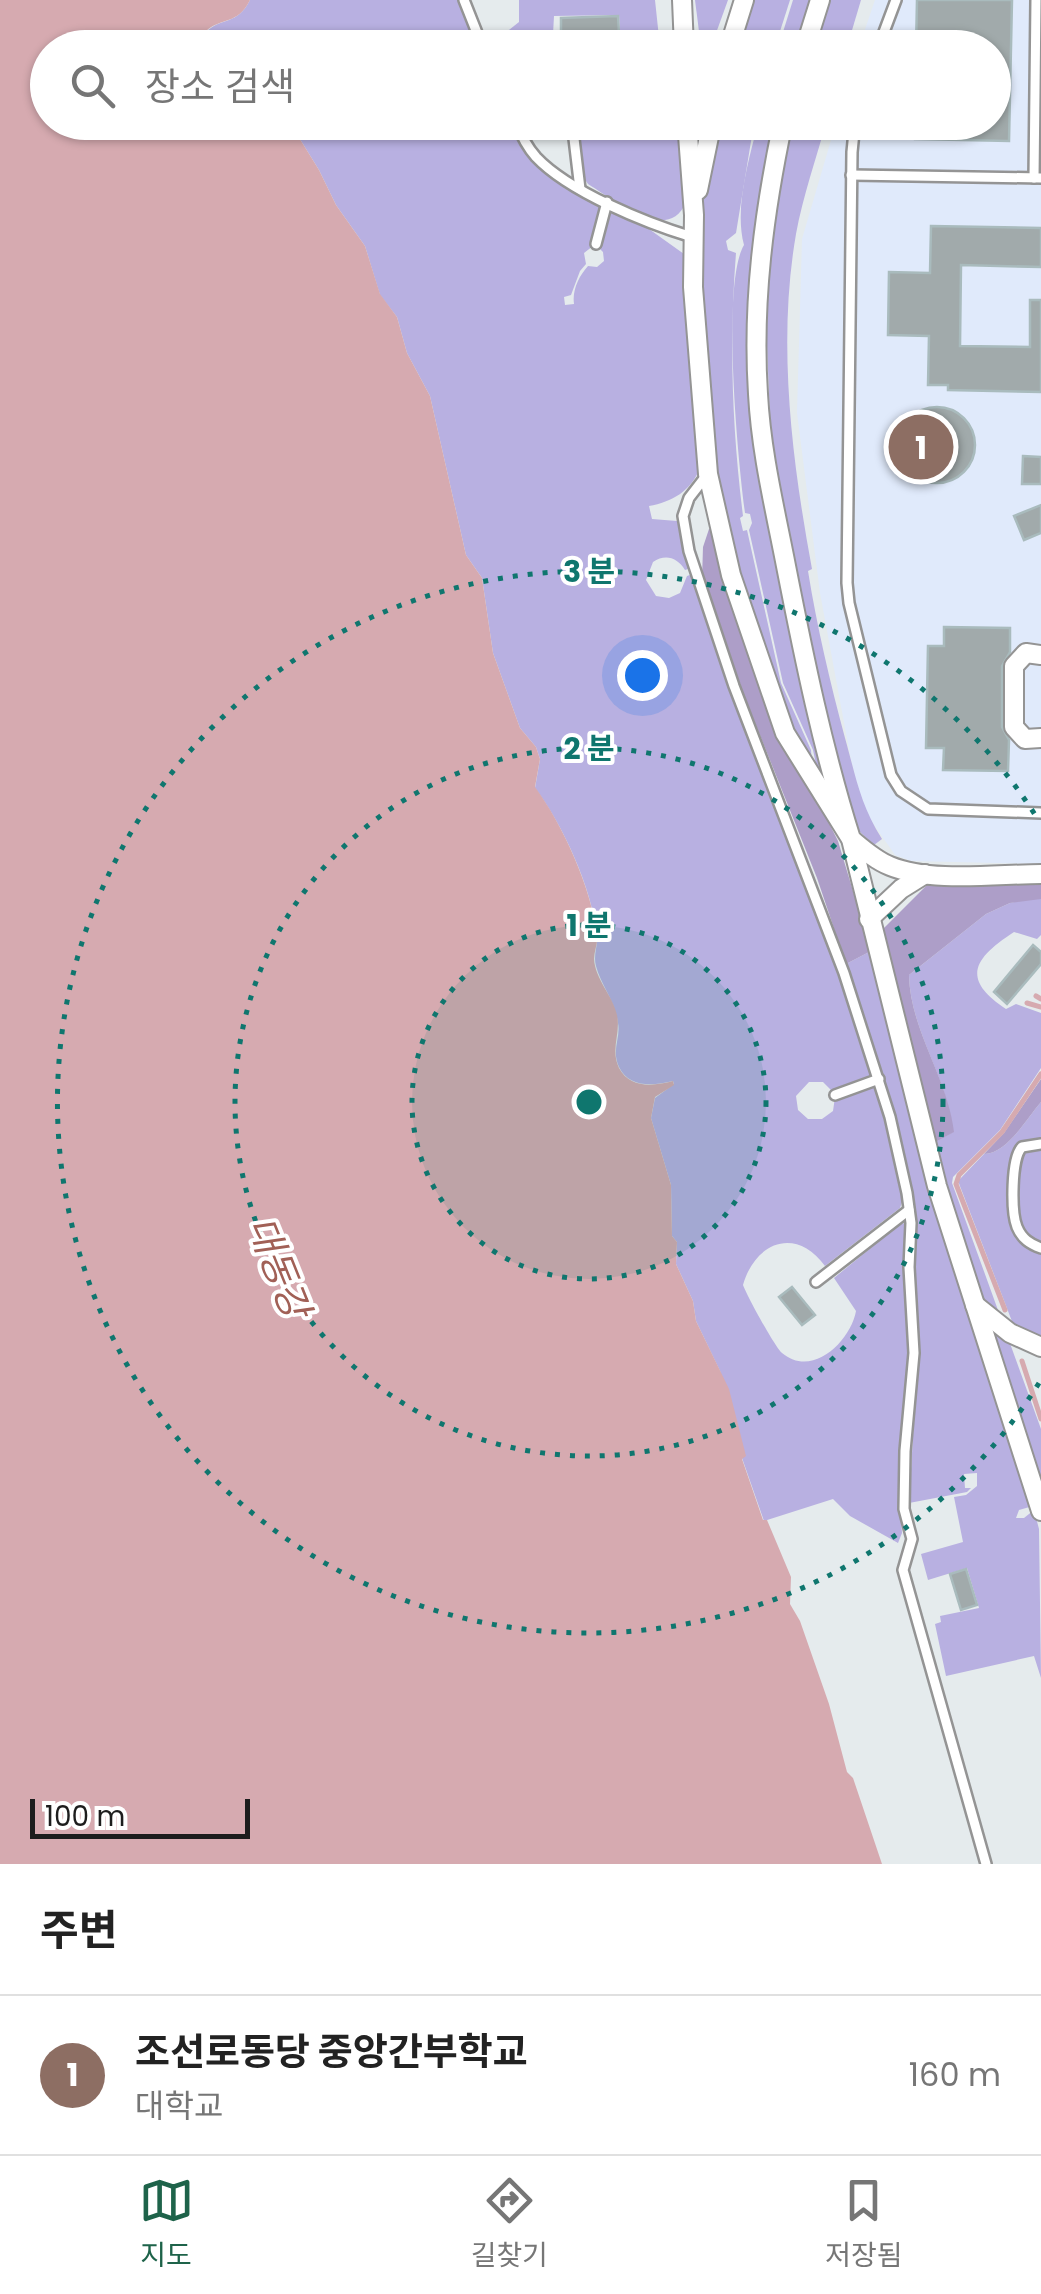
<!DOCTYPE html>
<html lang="ko">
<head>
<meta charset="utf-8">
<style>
  :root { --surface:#fff; --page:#f6f6f6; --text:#222; --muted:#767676; --line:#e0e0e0; --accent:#1e634a }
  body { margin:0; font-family:Poppins,"Noto Sans KR",sans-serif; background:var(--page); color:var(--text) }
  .scale { position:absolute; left:30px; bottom:25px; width:220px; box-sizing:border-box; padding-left:10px; border:5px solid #1d1d1d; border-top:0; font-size:28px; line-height:35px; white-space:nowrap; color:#1d1d1d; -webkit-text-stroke:8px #fff; paint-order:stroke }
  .you { position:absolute; left:642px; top:675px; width:35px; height:35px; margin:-25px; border:8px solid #fff; border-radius:50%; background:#1a73e8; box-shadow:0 0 0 15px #1a73e833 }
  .badge { display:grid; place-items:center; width:65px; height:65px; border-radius:50%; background:var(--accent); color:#fff; font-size:32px; font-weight:700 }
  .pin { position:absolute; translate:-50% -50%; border:5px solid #fff; box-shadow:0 2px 10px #0006 }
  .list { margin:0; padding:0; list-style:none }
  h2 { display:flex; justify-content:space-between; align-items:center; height:130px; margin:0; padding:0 40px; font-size:42px }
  h2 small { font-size:32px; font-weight:400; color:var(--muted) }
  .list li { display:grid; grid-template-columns:65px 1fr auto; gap:30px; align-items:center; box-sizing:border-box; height:160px; padding:0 40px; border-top:2px solid var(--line) }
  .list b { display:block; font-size:38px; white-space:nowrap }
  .list p { margin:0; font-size:32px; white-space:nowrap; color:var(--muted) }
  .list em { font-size:32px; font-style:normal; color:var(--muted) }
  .icon { flex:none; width:55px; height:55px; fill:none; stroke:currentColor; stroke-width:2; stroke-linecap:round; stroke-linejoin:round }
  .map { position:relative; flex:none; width:1041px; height:1864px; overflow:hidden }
  .search { position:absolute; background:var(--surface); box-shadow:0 2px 8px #0004; left:30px; right:30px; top:30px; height:110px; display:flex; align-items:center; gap:25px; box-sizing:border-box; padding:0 35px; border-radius:55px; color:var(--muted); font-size:38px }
  .sheet { height:290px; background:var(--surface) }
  nav { display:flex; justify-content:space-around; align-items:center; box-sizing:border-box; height:140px; border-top:2px solid var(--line); background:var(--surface); font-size:28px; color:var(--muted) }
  nav a { display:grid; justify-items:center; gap:5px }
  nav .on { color:var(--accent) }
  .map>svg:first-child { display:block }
  .education { fill:#e0eafb }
  .grass { fill:#b8b0e1 }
  .forest { fill:#ad9ec8 }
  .water { fill:#d6aab0 }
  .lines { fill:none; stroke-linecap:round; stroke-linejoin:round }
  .stream { stroke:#d6aab0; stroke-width:5 }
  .building { fill:#a1aaab; stroke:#a9bbbd; stroke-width:2.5 }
  .lane-casing { stroke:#949494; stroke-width:14 }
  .street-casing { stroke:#949494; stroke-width:22 }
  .lane { stroke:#fff; stroke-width:9 }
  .street { stroke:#fff; stroke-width:18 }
  .ring { fill:none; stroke:#0f766e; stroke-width:5; stroke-dasharray:5 10 }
  .labels { text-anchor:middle; stroke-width:8; stroke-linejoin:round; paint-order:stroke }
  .water-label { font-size:38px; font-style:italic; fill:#a16056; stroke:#fff }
  .centre { fill:#0f766e; stroke:#fff; stroke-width:5 }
  .ring-label { font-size:30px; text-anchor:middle; font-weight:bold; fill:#0f766e; stroke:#fff; stroke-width:8; stroke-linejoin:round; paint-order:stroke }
</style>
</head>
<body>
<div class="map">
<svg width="1041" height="1864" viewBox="0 0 1041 1864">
  <rect width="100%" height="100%" fill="#e5ebed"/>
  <!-- education -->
  <path class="education" d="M875,0H1041V864L911,861L895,855L863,809L850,755L820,593L797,413L802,239L836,123L994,122V48L859,47Z"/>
  <!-- grass -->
  <g class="grass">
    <path d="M250,0H458L478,47L213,45L205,33C222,16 237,26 250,0Z"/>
    <path d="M519,0H655L660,47H642L641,32L620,33L619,15L554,16L553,34L500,37L519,22Z"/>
    <path d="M695,0H728L711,47H701Z"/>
    <path d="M749,0H790L775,47L734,48Z"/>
    <path d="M793,0H814L799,47L778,48Z"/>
    <path d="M827,0H861L847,47L811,48Z"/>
    <path d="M290,123H510C531,172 561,179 603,205L593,246L584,253L586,264L580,271L571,295L564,297L565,305L574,304C572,290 579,276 588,266L597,267L604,261L603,252L598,247L608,208L649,229L684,254L700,468C691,491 672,502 649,506L652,519L677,521L691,568L685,570C677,557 665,554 653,562L646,580L656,596L669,598L680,593L687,576L693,574L841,975L872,1080L834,1093L823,1082H809L796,1096L798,1110L808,1119H822L833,1111L835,1097L874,1083L886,1118L904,1196L900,1208L825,1266C796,1226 755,1242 743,1285C747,1296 775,1347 782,1353C813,1379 851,1340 856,1311L834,1278L899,1225L907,1222L905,1286L910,1350L899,1483L902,1533L898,1543L850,1516L833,1499L764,1521L742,1458L720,1371L696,1321L693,1301L676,1264L677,1242L672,1236L671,1185L651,1118L655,1098L674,1084L673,1081C653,1086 629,1088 619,1067C611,1050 621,1038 618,1023C615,1001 601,985 596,966C593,955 598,946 597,936C592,888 563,825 535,788L540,759L536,747L520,728L493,653L482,578L466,555L430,396L407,353L397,317L380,295L365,246L336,205L319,170Z"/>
    <path d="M646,123H682L686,202C668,246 613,199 588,184L584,178L577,138L646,137Z"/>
    <path d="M715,123H754L736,233L726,241L728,250L736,253C729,342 732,428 743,516L740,518L743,531L747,530L781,683L811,750L812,764L783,708L736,575L713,475L701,283L700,216Z"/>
    <path d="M758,123H778L756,382L825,773L818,774L813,750L783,683L749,530L752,523L750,514L745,513C738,461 721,284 744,245C734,208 749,160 758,123Z"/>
    <path d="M792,123H826C816,159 803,196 796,234C777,343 792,461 812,569L808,571C817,627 830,682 845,738C856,777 860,804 882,839L874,845L859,831L851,813L802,627L771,443L766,321L775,201Z"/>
    <path d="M1029,899H1041V935L1037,939L1014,932C974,958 960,979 1006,1009L1016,1004L1041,1013V1068L1000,1130L953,1177L952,1183L1041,1429V1490L932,1144L953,1132C948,1078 910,1030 909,975L986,914L1010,903Z"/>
    <path d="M871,951L1033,1506L1019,1510L1016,1518H1024L1034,1510L1039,1529L1041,1678L1034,1656L946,1676L935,1624L941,1622L940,1616L979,1608L967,1568L928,1580L921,1554L963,1542L954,1497L966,1495L977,1486V1473L964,1474L965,1488H971L967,1492L909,1503L918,1353L913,1270L916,1216L898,1125L846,964Z"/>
    <path d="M1041,1102V1139L1019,1144C1002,1164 1007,1246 1041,1254V1339L1013,1324L958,1181L984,1154C1007,1154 1027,1118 1041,1102Z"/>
    <path d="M1039,1148L1041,1149V1244C1033,1240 1026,1236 1022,1227C1015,1212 1017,1165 1024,1151Z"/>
  </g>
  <!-- forest -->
  <g class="forest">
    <path d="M709,529H714L720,564L740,628L765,696L838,841L871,951L846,964L817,878L740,685L702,579L703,547Z"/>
    <path d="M1041,878V899L1010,903L986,914L909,975C910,1030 948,1078 954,1132L932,1144L881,931L929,883Z"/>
    <path d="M1041,1079V1102C1027,1118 1007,1154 984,1154L1004,1133Z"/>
  </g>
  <!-- water -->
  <path class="water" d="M0,0H250C237,26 222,16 205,32L217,47L48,48V122L290,123L319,170L336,205L365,246L380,294L397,317L407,353L430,396L466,555L482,578L493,653L520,728L536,747L540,759L535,787C563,825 592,889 597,936C598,944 594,951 594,959C595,979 613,996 617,1015C621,1034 610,1049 619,1068C630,1089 654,1086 673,1081L674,1085L655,1097L651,1118L671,1185L672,1236L677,1242L676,1264L693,1301L696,1321L729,1389L746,1456L742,1459L763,1520H767L791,1577L790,1604L800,1621L829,1704L847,1772L853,1778L882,1864H0Z"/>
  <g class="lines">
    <!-- stream -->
    <g class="stream">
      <path d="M1036,996L1041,999"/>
      <path d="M1027,1003L1041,1007"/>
      <path d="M1005,1310L956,1184L959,1175L1002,1132L1041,1074"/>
      <path d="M1022,1361L1041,1419"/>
    </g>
  </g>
  <!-- building -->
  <g class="building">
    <path d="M917,0H1012L1009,141L915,139V122H994V48H916Z"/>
    <path d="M618,16L619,34H613V48H569V36H561V18Z"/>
    <path d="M931,226L1041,228V267L961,265L960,346L1030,347V300H1041V392L948,390V385H928L929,336L888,335L889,272L930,273Z"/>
    <circle cx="937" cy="445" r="38"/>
    <path d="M1023,456L1041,457V484H1022Z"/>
    <path d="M1041,505V533L1024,540L1014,516Z"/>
    <path d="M944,627L1010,628V652L1002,666V727L1009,740L1008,771L943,770L944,748H926L928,646H944Z"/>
    <path d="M1033,945L1041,952V964L1007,1004L994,992Z"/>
    <path d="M792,1287L815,1315L802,1325L779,1297Z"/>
    <path d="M966,1569L977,1605L961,1610L950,1574Z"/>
  </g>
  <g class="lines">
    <!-- lane casing -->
    <g class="lane-casing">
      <g id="lane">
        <path d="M464,0L483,48"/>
        <path d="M878,48L896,0"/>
        <path d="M516,122C521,135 527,147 536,157C569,192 646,223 692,237"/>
        <path d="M572,122L580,189"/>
        <path d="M855,122L852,152L847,583L849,603L891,775L901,791L928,809L1041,813"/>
        <path d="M851,175L1041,178"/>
        <path d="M1034,178L1036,0"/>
        <path d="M596,244L607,202"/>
        <path d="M706,476L689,498L683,516L689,551L734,686L844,973L890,1117L907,1193L911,1223L909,1267L914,1353L905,1451L904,1509L912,1539L903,1570L986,1864"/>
        <path d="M835,1095L879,1079"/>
        <path d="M1041,1144L1022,1147C1011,1158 1011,1212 1017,1227C1022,1239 1030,1244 1041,1248"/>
        <path d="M816,1282L909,1210"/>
      </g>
    </g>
    <!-- street casing -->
    <g class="street-casing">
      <g id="street">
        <path d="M682,0L684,48"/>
        <path d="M729,48L744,0"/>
        <path d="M805,48L820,0"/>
        <path d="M687,122L694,215L693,287L708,474L731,575L785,733L851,839L937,1186L1041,1511"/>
        <path d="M783,122C764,212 752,302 758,394C761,452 775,509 786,566C804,658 823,750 851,839C863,849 875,860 890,866C931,883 997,874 1041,874"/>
        <path d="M698,190L712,122"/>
        <path d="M1041,655L1026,653L1014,666V727L1025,739L1041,738"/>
        <path d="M869,919L901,889L925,874"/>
        <path d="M975,1305L1010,1333L1041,1347"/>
      </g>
    </g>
    <!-- lane -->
    <use href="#lane" class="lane"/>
    <!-- street -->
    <use href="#street" class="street"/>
  </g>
  <!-- distance rings -->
  <circle cx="589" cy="1102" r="177" fill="#0f766e" fill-opacity=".12"/>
  <g class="ring">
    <circle cx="589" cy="1102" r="177"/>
    <circle cx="589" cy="1102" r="354"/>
    <path d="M1039 1383A531 531 0 1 1 1039 821"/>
  </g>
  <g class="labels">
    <!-- water labels -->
    <g class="water-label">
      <text transform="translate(278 1267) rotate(68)" y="13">대동강</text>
    </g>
  </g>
  <circle cx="589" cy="1102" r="15" class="centre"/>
  <g class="ring-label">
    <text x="589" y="582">3 분</text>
    <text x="589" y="759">2 분</text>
    <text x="589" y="936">1 분</text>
  </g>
</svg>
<div class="scale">100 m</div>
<div class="you"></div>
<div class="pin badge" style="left:921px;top:447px;background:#8d6e63">1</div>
<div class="search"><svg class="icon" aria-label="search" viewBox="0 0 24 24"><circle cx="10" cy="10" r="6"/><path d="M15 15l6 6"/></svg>장소 검색</div>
</div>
<section class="sheet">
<h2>주변<small></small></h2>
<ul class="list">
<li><span class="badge" style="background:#8d6e63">1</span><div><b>조선로동당 중앙간부학교</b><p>대학교</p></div><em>160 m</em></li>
</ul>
</section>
<nav>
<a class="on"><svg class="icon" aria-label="map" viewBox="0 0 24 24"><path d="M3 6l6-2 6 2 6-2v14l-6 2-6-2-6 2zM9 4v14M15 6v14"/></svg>지도</a>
<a><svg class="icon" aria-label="directions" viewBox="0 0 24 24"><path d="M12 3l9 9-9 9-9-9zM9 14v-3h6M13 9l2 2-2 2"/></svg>길찾기</a>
<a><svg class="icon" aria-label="saved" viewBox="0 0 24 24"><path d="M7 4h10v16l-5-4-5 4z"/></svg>저장됨</a>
</nav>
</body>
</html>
